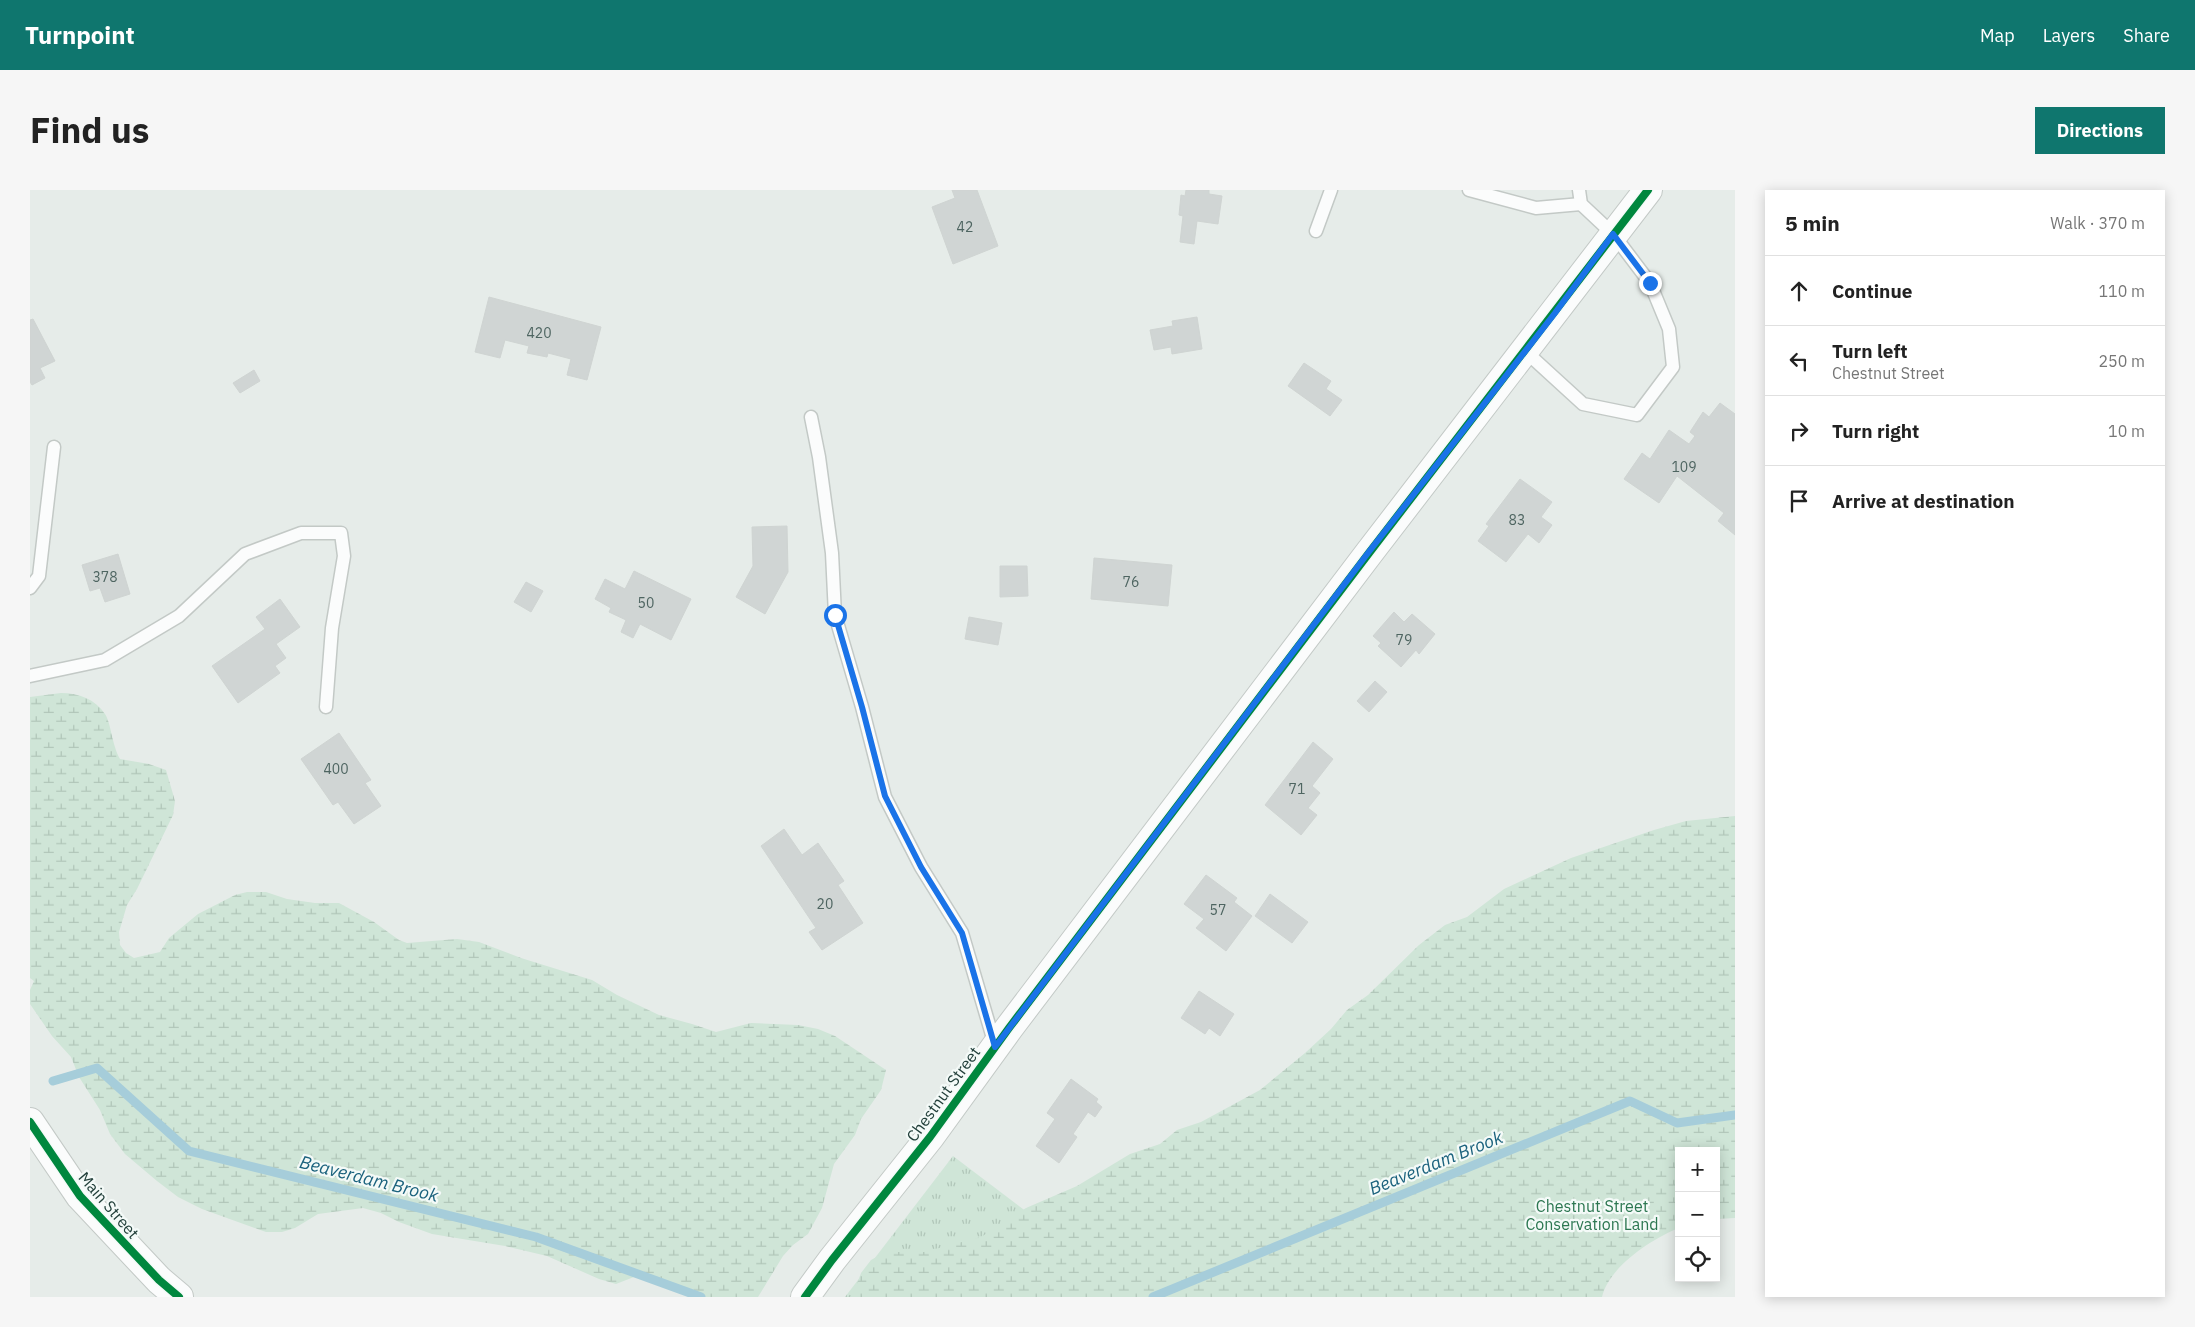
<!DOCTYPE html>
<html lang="en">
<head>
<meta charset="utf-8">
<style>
  :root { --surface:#fff; --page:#f6f6f6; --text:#222; --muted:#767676; --line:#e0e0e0; --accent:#0f766e }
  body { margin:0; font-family:"IBM Plex Sans",sans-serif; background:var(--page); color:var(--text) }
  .controls { position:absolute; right:15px; bottom:15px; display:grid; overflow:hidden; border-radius:0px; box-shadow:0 2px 12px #0003 }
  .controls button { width:45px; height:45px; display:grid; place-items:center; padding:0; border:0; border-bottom:1px solid var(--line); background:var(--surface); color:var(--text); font:25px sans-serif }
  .stop { position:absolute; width:15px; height:15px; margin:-11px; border:4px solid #1a73e8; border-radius:50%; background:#fff }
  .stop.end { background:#1a73e8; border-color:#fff; box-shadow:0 1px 5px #0008 }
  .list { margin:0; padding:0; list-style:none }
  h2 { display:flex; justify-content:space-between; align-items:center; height:65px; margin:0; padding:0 20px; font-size:21px }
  h2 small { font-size:16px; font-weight:400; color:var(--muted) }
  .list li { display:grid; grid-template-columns:32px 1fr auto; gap:15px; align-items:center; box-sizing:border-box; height:70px; padding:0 20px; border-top:1px solid var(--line) }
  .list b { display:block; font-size:19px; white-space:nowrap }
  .list p { margin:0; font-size:16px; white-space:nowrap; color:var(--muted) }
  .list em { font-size:16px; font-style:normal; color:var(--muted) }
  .icon { flex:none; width:28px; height:28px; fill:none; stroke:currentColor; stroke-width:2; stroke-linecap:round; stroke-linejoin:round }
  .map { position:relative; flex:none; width:1705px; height:1107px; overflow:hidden; border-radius:0px }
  header { display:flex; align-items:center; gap:30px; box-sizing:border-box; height:70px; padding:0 25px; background:var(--accent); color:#fff }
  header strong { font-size:24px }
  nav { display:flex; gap:28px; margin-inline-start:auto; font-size:18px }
  .intro { display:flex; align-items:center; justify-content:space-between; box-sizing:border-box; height:120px; padding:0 30px }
  h1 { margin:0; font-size:35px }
  .button { padding:12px 22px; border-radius:0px; background:var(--accent); color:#fff; font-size:18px; font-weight:700 }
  main { display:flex; gap:30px; padding:0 30px }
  aside { flex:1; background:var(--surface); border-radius:0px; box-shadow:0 2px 12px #0003 }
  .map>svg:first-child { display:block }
  .grass { fill:url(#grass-tufts) }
  .wetland { fill:url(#wetland-marsh) }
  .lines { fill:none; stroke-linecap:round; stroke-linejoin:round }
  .stream { stroke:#a6cdda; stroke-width:9 }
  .building { fill:#d0d5d4; stroke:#cfd4d2 }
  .service-casing { stroke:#c3c9c6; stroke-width:15 }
  .tertiary-casing { stroke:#c3c9c6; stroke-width:30 }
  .service { stroke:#fbfcfc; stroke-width:12 }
  .tertiary { stroke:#fbfcfc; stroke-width:28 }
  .cycleway-casing { stroke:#f4faf8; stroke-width:11 }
  .cycleway { stroke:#00873e; stroke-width:8 }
  .route { stroke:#1a73e8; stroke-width:6 }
  .labels { text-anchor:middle; stroke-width:4.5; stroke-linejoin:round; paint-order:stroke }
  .number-label { font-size:14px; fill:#4e6561 }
  .street-label { font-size:16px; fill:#23403b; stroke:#f4faf8 }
  .park-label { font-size:16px; fill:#2c7751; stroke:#f4faf8 }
  .water-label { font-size:18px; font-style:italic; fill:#1b627d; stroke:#f4faf8 }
</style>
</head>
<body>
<header>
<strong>Turnpoint</strong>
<nav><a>Map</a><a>Layers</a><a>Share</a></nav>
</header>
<div class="intro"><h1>Find us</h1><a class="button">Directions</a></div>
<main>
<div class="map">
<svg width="1705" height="1107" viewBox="0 0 1705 1107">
  <defs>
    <pattern id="grass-tufts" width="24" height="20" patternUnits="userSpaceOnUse" patternTransform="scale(1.25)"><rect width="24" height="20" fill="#cfe5d7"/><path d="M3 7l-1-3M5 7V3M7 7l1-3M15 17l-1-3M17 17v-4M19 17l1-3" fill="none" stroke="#b1c6b9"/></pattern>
    <pattern id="wetland-marsh" width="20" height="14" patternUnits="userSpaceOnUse" patternTransform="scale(1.25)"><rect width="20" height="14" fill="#cfe5d7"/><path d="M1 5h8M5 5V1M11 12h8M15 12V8" fill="none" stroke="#b1c6b9"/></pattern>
  </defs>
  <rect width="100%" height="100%" fill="#e6ece9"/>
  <!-- grass -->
  <path class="grass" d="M923,966L1109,1107H815Z"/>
  <!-- wetland -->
  <g class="wetland">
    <path d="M31,503C49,503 65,509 75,524C81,533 82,555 90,569L119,574L136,580L145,611L143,625L107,699L97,715L89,742L90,755L96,763L104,768L130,762L139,748L168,724L205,705L217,702H236L257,709L285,713H309L344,732L369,750L377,753L427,749L449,752L491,768L562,790L587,805L629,825L662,834L686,842L721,833L768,835L788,839L805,846L856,880L851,900L831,929L825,945L804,974L792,1018L778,1044L763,1055L753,1066L728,1107H662L622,1088L609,1085L586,1094L569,1089L517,1066L475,1056L402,1044L369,1032L351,1023L333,1018L288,1024L265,1038L252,1042H236L172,1019L148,1007L127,991L95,964L80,944L70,920L49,887L41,867L22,846L0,814V800L4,791L0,788V507Z"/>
    <path d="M1705,626V1028L1686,1029V961H1649V1038C1621,1049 1579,1077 1572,1107H822L831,1083L841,1070L852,1064L862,1062H894L951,1047L996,1018L1047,996L1100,964L1130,954L1147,940L1171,932L1230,900L1275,863L1301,839L1317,820L1338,805L1389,755L1415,735L1437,727L1474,699L1541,668L1624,640L1656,631Z"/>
  </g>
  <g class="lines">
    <!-- stream -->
    <g class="stream">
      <path d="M23,891L67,878L159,961L506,1047L671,1107"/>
      <path d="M1123,1107L1600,911L1647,933L1705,925"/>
    </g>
  </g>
  <!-- building -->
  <g class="building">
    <path d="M922,0H947L968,56L923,74L902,17L925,8Z"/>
    <path d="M1156,0H1179V4L1192,6L1188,34L1167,31L1164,54L1150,52L1153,26L1149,25L1151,5L1155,6Z"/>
    <path d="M459,107L571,137L557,190L537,185L541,169L518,163L517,167L497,163L499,156L475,150L470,168L445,162Z"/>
    <path d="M1167,127L1172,159L1142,164L1141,157L1124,160L1120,140L1143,136L1142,131Z"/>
    <path d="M3,129L25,171L10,178L15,188L2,195L0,192V130Z"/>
    <path d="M1274,173L1301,191L1296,199L1312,210L1300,226L1258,196Z"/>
    <path d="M224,180L230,191L210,203L203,193Z"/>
    <path d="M1690,213L1705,224V345L1688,331L1694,323L1647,286L1629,313L1594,289L1612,263L1620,269L1639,240L1659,254L1665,246L1660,242L1673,222L1679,227Z"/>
    <path d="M1490,289L1522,312L1511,327L1522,335L1509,353L1498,344L1476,372L1448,351L1459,336L1456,334Z"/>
    <path d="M757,336L758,382L735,424L706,407L723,376L722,337Z"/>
    <path d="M88,364L100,404L75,412L70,398L60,401L52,375Z"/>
    <path d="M1064,368L1142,375L1138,416L1061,409Z"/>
    <path d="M970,376H997L998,406L970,407Z"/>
    <path d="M604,381L661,409L641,450L610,434L603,448L591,442L596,430L579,422L581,418L565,409L575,389L595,399Z"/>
    <path d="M496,392L513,401L501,422L484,412Z"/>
    <path d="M250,409L270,437L246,454L256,468L245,476L250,483L208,513L182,476L235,439L226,427Z"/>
    <path d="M1364,422L1374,432L1382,424L1405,444L1389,464L1386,460L1371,477L1348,456L1351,453L1343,446Z"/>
    <path d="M939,427L972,433L968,455L935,449Z"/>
    <path d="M1345,491L1357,502L1339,522L1327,511Z"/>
    <path d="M309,543L341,590L335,593L351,616L324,634L308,612L303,615L271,569Z"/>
    <path d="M1283,552L1303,569L1282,596L1290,603L1278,618L1287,625L1271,645L1235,615Z"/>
    <path d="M754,639L772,665L788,653L814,691L808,695L833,733L792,760L779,742L786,738L731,656Z"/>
    <path d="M1176,685L1207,708L1204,712L1222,726L1196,761L1166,738L1174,729L1154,714Z"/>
    <path d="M1240,704L1278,732L1262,753L1225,726Z"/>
    <path d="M1169,801L1204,824L1190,846L1179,838L1175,844L1151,828Z"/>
    <path d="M1041,889L1068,909L1066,912L1072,917L1065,927L1058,922L1043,944L1047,947L1029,973L1006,956L1025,929L1017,923Z"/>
  </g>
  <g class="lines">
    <!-- service casing -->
    <g class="service-casing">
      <g id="service">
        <path d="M1439,0L1506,18L1551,14"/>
        <path d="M1286,41L1301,0"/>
        <path d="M1495,161L1553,214L1607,225L1643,177L1639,139L1620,93L1583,44L1551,14L1549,0"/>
        <path d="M781,227L789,267L802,363L805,425L832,517L855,607L891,677L932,743L965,855"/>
        <path d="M0,398L9,386L24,257"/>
        <path d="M0,486L75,470L149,426L215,364L271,343H311L314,366L302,438L296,517"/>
      </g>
    </g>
    <!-- tertiary casing -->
    <g class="tertiary-casing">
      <g id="tertiary">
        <path d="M0,932L50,1006L129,1090L149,1107"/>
        <path d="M775,1107L802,1070L900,947L979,838L1339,363L1618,0"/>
      </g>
    </g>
    <!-- service -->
    <use href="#service" class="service"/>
    <!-- tertiary -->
    <use href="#tertiary" class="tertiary"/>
    <!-- cycleway casing -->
    <g class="cycleway-casing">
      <g id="cycleway">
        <path d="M0,932L50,1006L129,1090L149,1107"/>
        <path d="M775,1107L802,1070L900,947L979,838L1339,363L1618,0"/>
      </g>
    </g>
    <!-- cycleway -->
    <use href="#cycleway" class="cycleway"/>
  </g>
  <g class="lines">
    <!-- route -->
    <path class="route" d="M805,425L832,517L855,606L891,677L932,743L965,857L1338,363L1525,123L1583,44L1620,93"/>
  </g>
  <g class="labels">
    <!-- number labels -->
    <g class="number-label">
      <text x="935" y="42">42</text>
      <text x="509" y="148">420</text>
      <text x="1654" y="282">109</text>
      <text x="1487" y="335">83</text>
      <text x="75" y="392">378</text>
      <text x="1101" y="397">76</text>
      <text x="616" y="418">50</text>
      <text x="1374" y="455">79</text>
      <text x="306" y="584">400</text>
      <text x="1267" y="604">71</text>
      <text x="795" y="719">20</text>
      <text x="1188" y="725">57</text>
    </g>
    <!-- street labels -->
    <g class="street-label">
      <text transform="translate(913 904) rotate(-54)" y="6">Chestnut Street</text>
      <text transform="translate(79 1015) rotate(49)" y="6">Main Street</text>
    </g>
    <!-- park labels -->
    <g class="park-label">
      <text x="1562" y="1022">Chestnut Street<tspan x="1562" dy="18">Conservation Land</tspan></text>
    </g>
    <!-- water labels -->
    <g class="water-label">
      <text transform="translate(1406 973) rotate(-22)" y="6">Beaverdam Brook</text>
      <text transform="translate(339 989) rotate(14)" y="6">Beaverdam Brook</text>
    </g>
  </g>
</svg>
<div class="controls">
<button>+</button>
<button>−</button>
<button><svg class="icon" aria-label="locate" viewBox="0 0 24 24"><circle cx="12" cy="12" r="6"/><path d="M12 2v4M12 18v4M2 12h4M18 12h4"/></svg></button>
</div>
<div class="stop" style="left:805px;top:425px"></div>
<div class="stop end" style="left:1620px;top:93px"></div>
</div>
<aside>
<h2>5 min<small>Walk · 370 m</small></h2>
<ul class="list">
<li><svg class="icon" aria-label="ahead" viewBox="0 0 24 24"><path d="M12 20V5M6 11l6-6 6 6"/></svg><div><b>Continue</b></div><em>110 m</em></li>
<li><svg class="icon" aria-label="left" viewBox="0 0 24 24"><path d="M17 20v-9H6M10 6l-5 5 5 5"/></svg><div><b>Turn left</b><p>Chestnut Street</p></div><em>250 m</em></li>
<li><svg class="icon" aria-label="right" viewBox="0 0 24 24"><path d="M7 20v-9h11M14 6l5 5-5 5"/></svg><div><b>Turn right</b></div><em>10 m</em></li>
<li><svg class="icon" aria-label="arrive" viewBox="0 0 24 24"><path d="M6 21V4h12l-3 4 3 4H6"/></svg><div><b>Arrive at destination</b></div></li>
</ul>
</aside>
</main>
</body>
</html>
